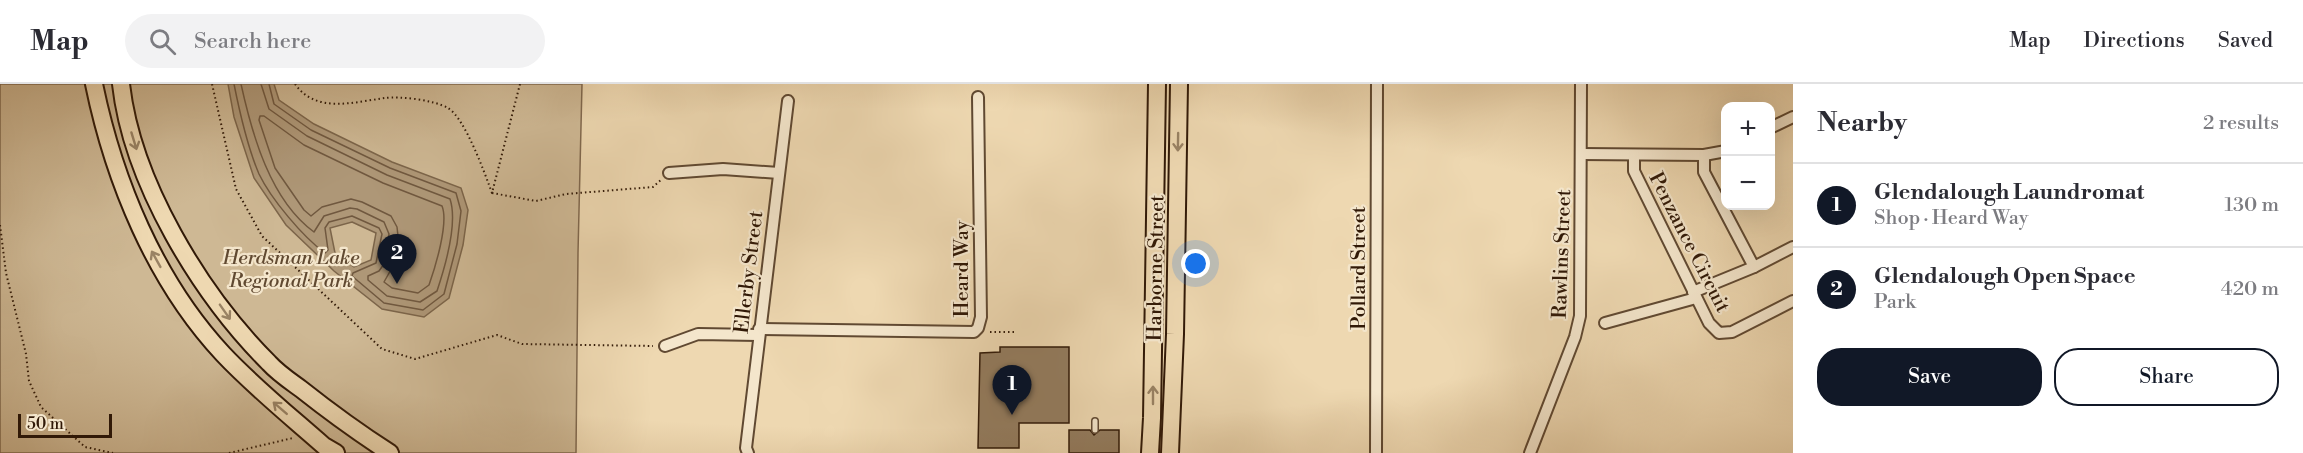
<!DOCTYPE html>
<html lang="en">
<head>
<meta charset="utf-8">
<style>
  :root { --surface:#fff; --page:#f2f2f3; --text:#2b2b33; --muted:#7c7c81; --line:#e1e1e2; --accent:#111827 }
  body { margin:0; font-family:"Libre Bodoni",serif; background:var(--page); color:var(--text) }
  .controls { position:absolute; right:18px; top:18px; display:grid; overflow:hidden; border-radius:12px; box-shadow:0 6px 24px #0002 }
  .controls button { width:54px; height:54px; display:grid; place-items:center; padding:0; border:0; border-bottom:2px solid var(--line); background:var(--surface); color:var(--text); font:30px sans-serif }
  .scale { position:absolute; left:18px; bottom:15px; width:94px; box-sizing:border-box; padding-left:6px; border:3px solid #311907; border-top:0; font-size:16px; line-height:21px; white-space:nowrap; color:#311907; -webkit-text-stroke:4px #f4e6cc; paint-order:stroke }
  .you { position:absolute; left:1196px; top:180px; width:21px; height:21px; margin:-15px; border:4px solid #fff; border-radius:50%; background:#1a73e8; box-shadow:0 0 0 9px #1a73e833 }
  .badge { display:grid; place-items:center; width:39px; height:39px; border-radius:50%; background:var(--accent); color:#fff; font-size:20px; font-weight:700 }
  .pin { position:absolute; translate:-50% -50px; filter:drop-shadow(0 2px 3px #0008) }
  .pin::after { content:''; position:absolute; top:32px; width:21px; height:18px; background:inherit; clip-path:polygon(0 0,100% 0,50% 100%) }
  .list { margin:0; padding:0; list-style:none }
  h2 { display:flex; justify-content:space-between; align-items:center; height:78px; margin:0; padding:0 24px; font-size:26px }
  h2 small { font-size:20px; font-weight:400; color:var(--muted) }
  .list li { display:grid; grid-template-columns:39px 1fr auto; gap:18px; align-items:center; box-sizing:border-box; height:84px; padding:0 24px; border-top:2px solid var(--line) }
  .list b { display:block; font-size:22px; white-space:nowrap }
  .list p { margin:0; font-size:20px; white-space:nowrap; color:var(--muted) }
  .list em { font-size:20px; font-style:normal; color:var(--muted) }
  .actions { display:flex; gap:12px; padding:18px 24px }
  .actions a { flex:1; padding:14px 0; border:2px solid var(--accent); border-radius:24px; text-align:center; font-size:21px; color:var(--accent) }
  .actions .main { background:var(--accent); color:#fff }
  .icon { flex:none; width:33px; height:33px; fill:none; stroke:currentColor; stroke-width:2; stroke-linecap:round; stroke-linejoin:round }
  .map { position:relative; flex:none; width:1793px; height:369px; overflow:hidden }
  header { display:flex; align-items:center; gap:36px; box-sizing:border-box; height:84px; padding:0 30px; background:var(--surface); border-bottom:2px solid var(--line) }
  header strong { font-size:28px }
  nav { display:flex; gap:33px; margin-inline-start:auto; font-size:21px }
  .search { width:420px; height:54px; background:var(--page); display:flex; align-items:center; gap:15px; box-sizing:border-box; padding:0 21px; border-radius:33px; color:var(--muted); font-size:22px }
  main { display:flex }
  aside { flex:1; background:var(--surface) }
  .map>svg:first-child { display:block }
  .green { fill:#ceb894; stroke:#80684e; stroke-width:1.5 }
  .water { fill:#ae9777; stroke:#7c654a; stroke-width:1.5; fill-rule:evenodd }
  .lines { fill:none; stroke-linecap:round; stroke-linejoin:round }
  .shore { stroke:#70583f; stroke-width:1.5 }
  .building { fill:#937c5f; stroke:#311907; stroke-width:1.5 }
  .service-casing { stroke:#604932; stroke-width:8 }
  .minor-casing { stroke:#604932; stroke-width:14 }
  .primary-casing { stroke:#311907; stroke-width:20 }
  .path { stroke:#311907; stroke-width:2; stroke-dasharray:1.5 3; stroke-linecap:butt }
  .service { stroke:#f4e6cc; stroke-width:5 }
  .minor { stroke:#f4e6cc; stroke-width:10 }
  .primary { stroke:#eed8b1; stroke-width:16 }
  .oneway { stroke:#998264 }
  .labels { text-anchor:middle; stroke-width:4.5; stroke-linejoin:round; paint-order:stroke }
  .street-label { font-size:20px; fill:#311907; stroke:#f4e6cc }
  .park-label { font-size:20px; font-style:italic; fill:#604931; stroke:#f4e6cc }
</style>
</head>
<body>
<header>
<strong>Map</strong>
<div class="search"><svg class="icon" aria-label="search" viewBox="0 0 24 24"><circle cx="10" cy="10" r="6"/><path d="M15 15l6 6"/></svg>Search here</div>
<nav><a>Map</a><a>Directions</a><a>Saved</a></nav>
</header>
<main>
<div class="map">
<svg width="1793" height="369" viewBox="0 0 1793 369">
  <rect width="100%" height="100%" fill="#eed8b1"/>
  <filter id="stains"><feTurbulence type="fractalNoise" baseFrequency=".00333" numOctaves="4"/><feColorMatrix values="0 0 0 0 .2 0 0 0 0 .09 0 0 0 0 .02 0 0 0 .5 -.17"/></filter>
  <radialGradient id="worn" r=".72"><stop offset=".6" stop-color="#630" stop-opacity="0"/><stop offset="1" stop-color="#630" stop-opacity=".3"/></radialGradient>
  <!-- green -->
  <path class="green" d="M0,0H582L578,169L576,369H0Z"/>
  <!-- water -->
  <path class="water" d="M228,0H274L279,16L314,40L392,78L461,104L468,126L463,161L449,214L424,233L382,225L334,187L286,141L254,94L234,33ZM352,138L376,149L371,176L354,183L335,169L330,144Z"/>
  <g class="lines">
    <!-- shore -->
    <g class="shore">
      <path d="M234,0C240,30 247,62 259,90C271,115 303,153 325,169L328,166L325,144L329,138L352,132L379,144L382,150L376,179L353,189L352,192L384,219L423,226L444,210L457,160L461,127L456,109L390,84L311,46L274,20L269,0"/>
      <path d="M241,0C252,50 270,116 314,148L324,132L350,124L357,125L384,138L389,150L384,180L379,187L368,192V196L387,212L420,218L437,207C445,183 458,139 450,115L387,91L307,52L269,25L261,0"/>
      <path d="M260,32H264L304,61L383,99L442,122C449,139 435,184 429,201L418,209L392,204L384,198L393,182L398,152L397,143L391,132L362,118L351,115L322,123L311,132L304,126L275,84L259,36Z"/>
    </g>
  </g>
  <!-- building -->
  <g class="building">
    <path d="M1000,263H1069V339H1019V364H978L980,269L1000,268Z"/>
    <path d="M1069,346H1090L1094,351L1100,346H1119V369H1069Z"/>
  </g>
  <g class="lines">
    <!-- service casing -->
    <g class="service-casing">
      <path id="service" d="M1095,337V346"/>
    </g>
    <!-- minor casing -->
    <g class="minor-casing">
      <g id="minor">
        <path d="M1770,44L1793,33"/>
        <path d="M1581,70L1704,71L1726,67"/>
        <path d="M1634,71V87L1709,239L1719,249L1732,248L1793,217"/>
        <path d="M1704,71V88L1754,183"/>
        <path d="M669,89L723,85L779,89"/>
        <path d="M1693,208L1754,183L1793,163"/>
        <path d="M1605,239L1696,214"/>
        <path d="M759,245L974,248L978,244L981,233L978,13"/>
        <path d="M665,262L698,250L758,251"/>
        <path d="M748,369L746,364L788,17"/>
        <path d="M1376,369L1377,0"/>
        <path d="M1530,369L1575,253L1580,232L1581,0"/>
      </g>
    </g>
    <!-- primary casing -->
    <g class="primary-casing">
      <g id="primary">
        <path d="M94,0C114,97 155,197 223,270C254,303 290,332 324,362L336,369"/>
        <path d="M121,0C132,98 200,210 269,279C278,289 290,297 301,305C330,328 359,349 390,369"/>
        <path d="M1150,369L1152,334L1157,0"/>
        <path d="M1170,369L1175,250L1179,0"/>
      </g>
    </g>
    <!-- path -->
    <g class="path">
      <path d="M212,0L236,105L262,152L382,265L415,275L497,251L522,260L653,262"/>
      <path d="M295,0C316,30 354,18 385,14C400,12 434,16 448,24C465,34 485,90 492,109L520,0"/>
      <path d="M492,109L536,117L566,110L653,103L661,96"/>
      <path d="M0,141L6,189L26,270L29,297L41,323L85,363L113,369"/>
      <path d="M990,248H1014"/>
      <path d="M229,369L293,354"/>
    </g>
    <!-- service -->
    <use href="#service" class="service"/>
    <!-- minor -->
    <use href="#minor" class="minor"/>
    <!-- primary -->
    <use href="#primary" class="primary"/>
  </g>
  <!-- one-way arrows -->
  <defs><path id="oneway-shaft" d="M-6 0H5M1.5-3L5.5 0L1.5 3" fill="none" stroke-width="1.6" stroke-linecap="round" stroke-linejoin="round" transform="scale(1.5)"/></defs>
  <g class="oneway">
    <use href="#oneway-shaft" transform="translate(134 57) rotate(73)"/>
    <use href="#oneway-shaft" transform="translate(1178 58) rotate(91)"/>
    <use href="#oneway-shaft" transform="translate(156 175) rotate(-119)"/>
    <use href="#oneway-shaft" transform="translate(225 228) rotate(55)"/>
    <use href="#oneway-shaft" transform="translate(1153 311) rotate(-90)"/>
    <use href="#oneway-shaft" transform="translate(280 324) rotate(-139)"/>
  </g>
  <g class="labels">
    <!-- street labels -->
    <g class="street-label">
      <text transform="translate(1690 158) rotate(63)" y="7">Penzance Circuit</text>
      <text transform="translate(1561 170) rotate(-88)" y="7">Rawlins Street</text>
      <text transform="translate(1155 184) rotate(-89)" y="7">Harborne Street</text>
      <text transform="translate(1358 184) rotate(-90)" y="7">Pollard Street</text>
      <text transform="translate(961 185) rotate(-90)" y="7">Heard Way</text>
      <text transform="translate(748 188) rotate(-83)" y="7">Ellerby Street</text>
    </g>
    <!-- park labels -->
    <g class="park-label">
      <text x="291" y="180">Herdsman Lake<tspan x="291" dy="23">Regional Park</tspan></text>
    </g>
  </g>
  <rect width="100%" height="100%" filter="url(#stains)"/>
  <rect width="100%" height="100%" fill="url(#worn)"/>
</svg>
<div class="controls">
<button>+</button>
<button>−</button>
</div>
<div class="scale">50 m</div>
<div class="you"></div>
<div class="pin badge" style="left:1012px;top:331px">1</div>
<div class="pin badge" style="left:397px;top:200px">2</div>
</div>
<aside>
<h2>Nearby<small>2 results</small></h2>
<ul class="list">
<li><span class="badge">1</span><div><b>Glendalough Laundromat</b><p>Shop · Heard Way</p></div><em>130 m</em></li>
<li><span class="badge">2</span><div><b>Glendalough Open Space</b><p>Park</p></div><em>420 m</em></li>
</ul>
<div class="actions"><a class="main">Save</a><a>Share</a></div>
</aside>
</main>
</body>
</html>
